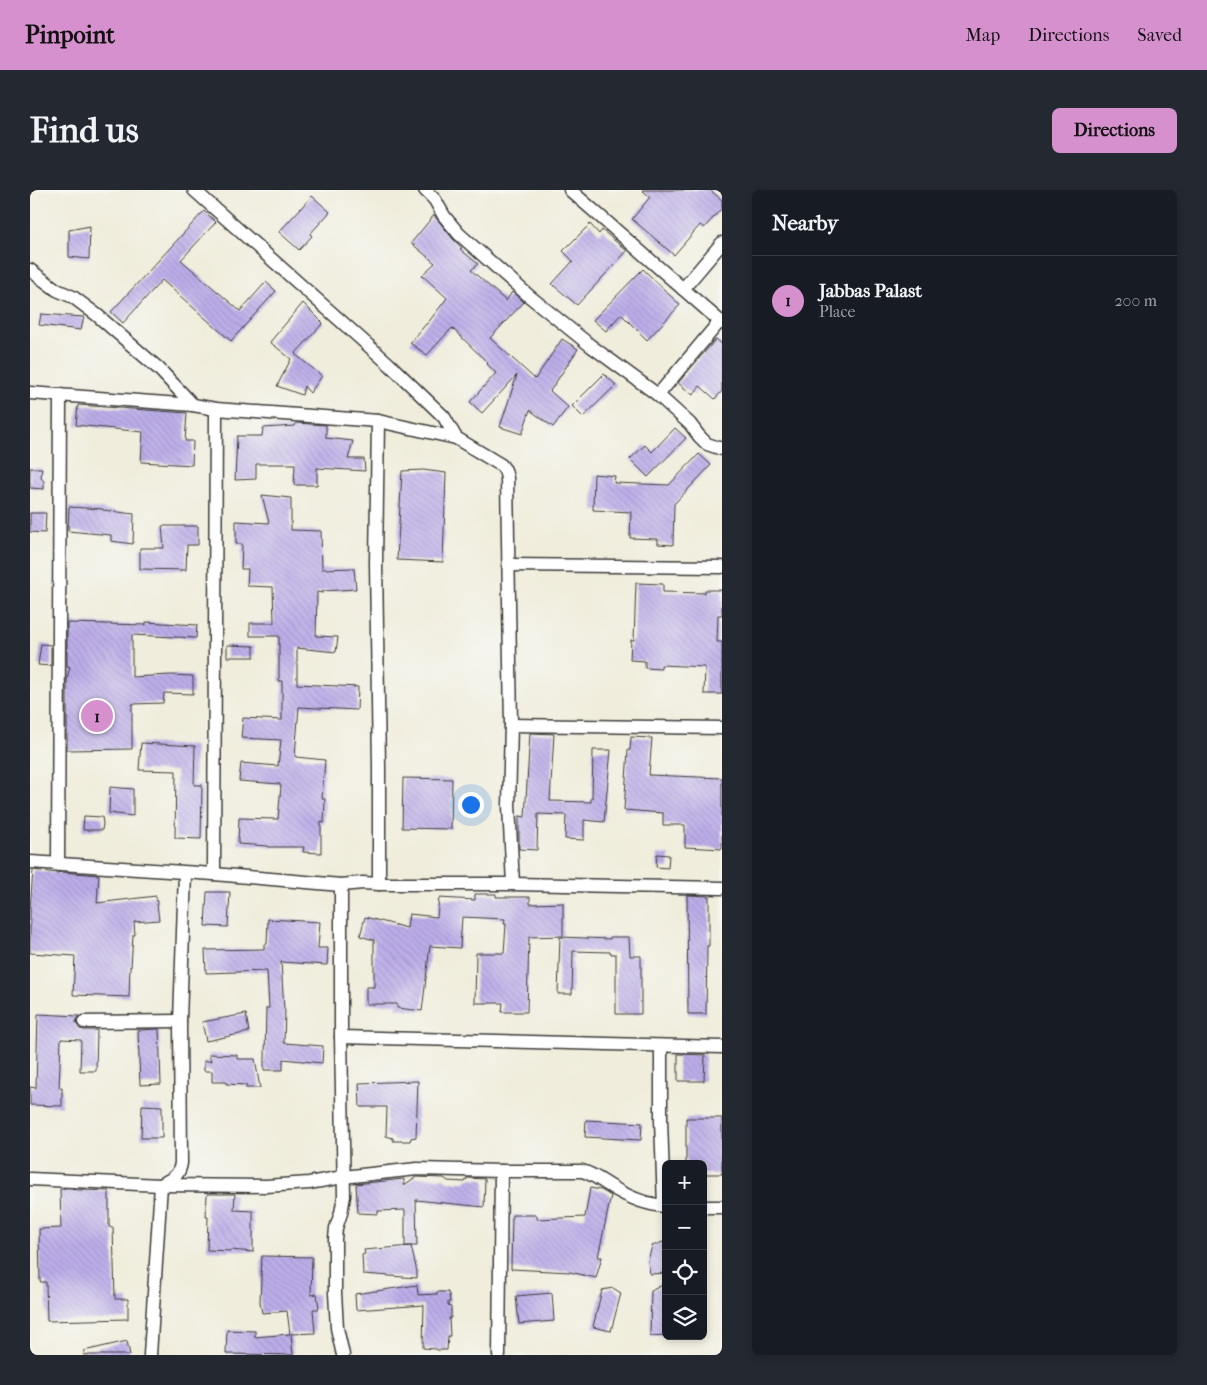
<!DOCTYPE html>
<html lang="en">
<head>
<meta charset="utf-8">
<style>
  :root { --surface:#171b24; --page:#242831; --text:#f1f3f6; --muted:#9ea1a6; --line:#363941; --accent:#d690ce }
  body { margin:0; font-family:"IM FELL French Canon",serif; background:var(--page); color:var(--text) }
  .controls { position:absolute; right:15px; bottom:15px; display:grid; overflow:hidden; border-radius:8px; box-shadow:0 2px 8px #0003 }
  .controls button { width:45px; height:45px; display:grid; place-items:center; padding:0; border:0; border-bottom:1px solid var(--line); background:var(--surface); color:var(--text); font:25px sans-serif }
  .you { position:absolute; left:440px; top:614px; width:18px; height:18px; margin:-12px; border:4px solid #fff; border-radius:50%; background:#1a73e8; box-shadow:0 0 0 8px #1a73e833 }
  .badge { display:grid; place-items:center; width:32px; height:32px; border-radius:50%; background:var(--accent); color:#111; font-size:16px; font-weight:700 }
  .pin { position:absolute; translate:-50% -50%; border:2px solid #fff; box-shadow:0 1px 5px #0006 }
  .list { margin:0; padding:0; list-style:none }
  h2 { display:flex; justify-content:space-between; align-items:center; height:65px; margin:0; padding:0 20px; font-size:21px }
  h2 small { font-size:16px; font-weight:400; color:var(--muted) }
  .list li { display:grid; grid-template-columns:32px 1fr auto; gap:15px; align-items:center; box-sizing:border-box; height:90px; padding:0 20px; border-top:1px solid var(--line) }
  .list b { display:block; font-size:19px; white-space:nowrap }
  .list p { margin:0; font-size:16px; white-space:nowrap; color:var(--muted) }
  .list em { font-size:16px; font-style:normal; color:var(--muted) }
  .icon { flex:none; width:28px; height:28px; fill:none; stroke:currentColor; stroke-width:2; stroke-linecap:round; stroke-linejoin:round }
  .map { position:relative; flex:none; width:692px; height:1165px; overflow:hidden; border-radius:8px }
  header { display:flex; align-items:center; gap:30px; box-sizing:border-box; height:70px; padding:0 25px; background:var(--accent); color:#111 }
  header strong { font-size:24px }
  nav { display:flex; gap:28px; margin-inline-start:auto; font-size:18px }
  .intro { display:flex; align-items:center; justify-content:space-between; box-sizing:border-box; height:120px; padding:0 30px }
  h1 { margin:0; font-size:35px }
  .button { padding:12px 22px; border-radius:8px; background:var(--accent); color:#111; font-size:18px; font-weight:700 }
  main { display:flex; gap:30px; padding:0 30px }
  aside { flex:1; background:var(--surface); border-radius:8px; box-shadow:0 2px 8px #0003 }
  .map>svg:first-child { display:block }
  .building { fill:url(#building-back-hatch) }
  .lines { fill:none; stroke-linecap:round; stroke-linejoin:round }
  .minor-casing { stroke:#3c3b39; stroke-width:15 }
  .minor { stroke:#fff; stroke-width:12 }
</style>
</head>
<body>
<header>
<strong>Pinpoint</strong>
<nav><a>Map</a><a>Directions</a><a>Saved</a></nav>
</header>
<div class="intro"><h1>Find us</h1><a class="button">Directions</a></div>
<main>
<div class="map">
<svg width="692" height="1165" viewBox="0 0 692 1165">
  <defs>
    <pattern id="building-back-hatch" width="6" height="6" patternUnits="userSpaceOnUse" patternTransform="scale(1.25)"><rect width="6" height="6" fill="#bcade9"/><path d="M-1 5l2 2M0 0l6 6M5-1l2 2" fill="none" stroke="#a194c7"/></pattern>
  </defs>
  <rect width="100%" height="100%" fill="#f6f6f2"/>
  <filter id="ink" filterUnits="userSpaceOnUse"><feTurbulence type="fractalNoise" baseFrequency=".02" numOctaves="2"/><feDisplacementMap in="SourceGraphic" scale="10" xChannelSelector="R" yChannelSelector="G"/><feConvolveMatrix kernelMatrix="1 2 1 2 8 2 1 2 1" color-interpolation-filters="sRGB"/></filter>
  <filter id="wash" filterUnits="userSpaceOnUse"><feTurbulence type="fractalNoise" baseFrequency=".0096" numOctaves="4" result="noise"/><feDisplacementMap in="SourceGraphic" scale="20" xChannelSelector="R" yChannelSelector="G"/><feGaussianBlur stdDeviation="1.12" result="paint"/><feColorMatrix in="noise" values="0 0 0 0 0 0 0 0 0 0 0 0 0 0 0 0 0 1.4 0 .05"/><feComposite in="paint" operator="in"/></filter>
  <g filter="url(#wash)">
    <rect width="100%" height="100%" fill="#f0eddc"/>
    <g id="blocks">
      <!-- building -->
      <g class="building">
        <path d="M612,0H680L692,10V18L674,38L670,35L644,65L602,29L620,7Z"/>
        <path d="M282,6L300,22L280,44L282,46L269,60L249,42Z"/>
        <path d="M174,21L186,32L151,70L210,121L236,92L246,101L201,151L132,90L93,133L81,122Z"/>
        <path d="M404,25L423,49L432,58L430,59L448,74L441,80L476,111L482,102L494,112L460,148L505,189L532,149L548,159L520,201L538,217L523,237L500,220L492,244L470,237L487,185L452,223L440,212L466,183L457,174L458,173L422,138L397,165L380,153L396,134H397L417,108L392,85L405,73L381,53Z"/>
        <path d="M560,34L569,44L572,40L597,61L547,115L522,94L543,71L533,61Z"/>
        <path d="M60,36L59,69L39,67V40Z"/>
        <path d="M613,79L650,115L617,150L591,124L576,141L563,130Z"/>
        <path d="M273,113L293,133L265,164L292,186L280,203L274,196L272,205L247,196L261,169L240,152Z"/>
        <path d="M11,124L54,127L51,140L9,135Z"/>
        <path d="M686,149L692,154V201L685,209L670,196L663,205L648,193Z"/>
        <path d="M574,184L586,195L553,227L542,216Z"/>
        <path d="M48,215L157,223L155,251H163L162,275L111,272L113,242L46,235Z"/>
        <path d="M266,233L296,235V248L323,251L318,269H334L335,281L287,278V295H264L265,274H226V289L205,290L207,246H232L233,238L265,236Z"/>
        <path d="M645,238L656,248L618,287L600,269L615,255L622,262Z"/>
        <path d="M669,264L681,275L644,314L643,355L628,354V349L600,348L601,322L563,320L564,284L585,286L584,293L639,295Z"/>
        <path d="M0,278H12L11,288L14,291V299L0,298Z"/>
        <path d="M393,280L416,283L413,372L367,370L372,281Z"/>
        <path d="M232,305L261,308V340L291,341L292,379L324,378L326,399L293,401V403L287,402L286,446L308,447L306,462L267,458V494L328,497L327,520L269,517L265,566L266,567L295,570L292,609H295L294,633L291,632V663L273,662L274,657H238V656L208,654L209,628L248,629L251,596H250V594L209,591L211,573L248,576L251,550L211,548L213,528L252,530V491H249V446H220V433H244L243,397L217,396L218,379H211L212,354H206V331L239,333Z"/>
        <path d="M39,317L73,319V320L104,324L103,354L81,351V345L38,341Z"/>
        <path d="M0,323H16L15,343L0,342Z"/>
        <path d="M132,336H168V355H157L156,380L110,379V358H134Z"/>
        <path d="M606,393L633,394V402L675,403V400H692V425H688L687,452H692V504H674L675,477L631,475V479L615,478V471L600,470L601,450H604Z"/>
        <path d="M116,432L167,435L166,448L102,445V487L141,485L163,486V504L134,503L133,513L102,514V559L37,560V488L40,477L37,476V433L116,435Z"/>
        <path d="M11,454L21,455V476L8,475Z"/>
        <path d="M197,455L224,456V467H197Z"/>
        <path d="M500,543L524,544L520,611L561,612V608H562L563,560H581L574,632L554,630V650L535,649L536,625L508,624L507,660L489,659V626L495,627Z"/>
        <path d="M601,547L622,548L619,585L692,588V659L655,657V635H633V623L594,620L598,560H600Z"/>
        <path d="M111,553L165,556L164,595H172L171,649L145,648L146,581L109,580Z"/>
        <path d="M373,588L422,589L421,639L372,638Z"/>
        <path d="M80,597L103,599V626L79,623Z"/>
        <path d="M54,626L72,627L73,634L72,640H53Z"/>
        <path d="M627,664L639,665L638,678L626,677Z"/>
        <path d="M3,680L27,683L32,682L69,685L67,713L126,706L129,730L104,732L105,745H103L101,777L100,776L99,807L43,805L45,766L0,763V719Z"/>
        <path d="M177,702H200L198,737L175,736Z"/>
        <path d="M445,704H466V707H500V714L533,713V746L499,747L497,822H472L473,813H445L446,763H474L476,734H474L475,729L432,727L430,758L400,756L392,821L367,818V814H336V797H344V750L330,746L335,727L377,738L379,724L407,727L409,708L445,710Z"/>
        <path d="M657,705L679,706V756H677L676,824H658Z"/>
        <path d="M238,729L290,732L288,758H298L297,775L251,772L254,819H255L254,853L293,856L292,873L253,869V880H234V869H235L236,818H239L237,781L176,783L175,760L234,759V754H237Z"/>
        <path d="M530,747L580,749V747H599L600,766H611V824H586V764H581V762L543,761L542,804H528Z"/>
        <path d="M8,824L49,826L47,828L46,833L50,839L54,840H67L66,881H50L51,850L31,849L29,898H32V916L0,915V897L6,898Z"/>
        <path d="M216,824L219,842L176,851L172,832Z"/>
        <path d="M129,839L131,894L110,895L108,840Z"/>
        <path d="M179,864L207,865V869H225L230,898H216V895L196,894V892H182V881H174V871H181Z"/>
        <path d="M648,864L675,865L674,891H648Z"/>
        <path d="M388,891L386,947L381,948L380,951H363V948L356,946L357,917H330L329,893Z"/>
        <path d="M112,915L132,916V948H111Z"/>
        <path d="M656,928H692V984H673V974H656Z"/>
        <path d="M556,930L612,933L611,950L555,947Z"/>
        <path d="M386,987L414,988L418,991L435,992L437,988L455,989L454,1017L386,1010L387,1056H375V1020L348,1021V1024L328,1023L326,994L374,989V995Z"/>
        <path d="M560,998L571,1000L581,1006L568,1067H572L566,1088L540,1082L481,1079L482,1025H507V1029L555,1027Z"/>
        <path d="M30,999L79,1001V1037H83L85,1109H98V1129L17,1131L16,1092H10L9,1039L31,1038Z"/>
        <path d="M177,1004H205L204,1020L223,1021V1062L201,1060V1061L177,1060L178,1027H176Z"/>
        <path d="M636,1051V1083L620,1084L618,1071L622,1056Z"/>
        <path d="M381,1056L387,1082V1088L333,1084L332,1065L335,1064L334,1060Z"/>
        <path d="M232,1066L282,1067L281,1105L287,1104L289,1119H283L285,1143L261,1144L263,1165L196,1164L197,1140L225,1141V1147L260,1144L257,1121L232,1123L230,1112Z"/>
        <path d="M636,1093V1145L620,1146L621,1101Z"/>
        <path d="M387,1095L388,1105L407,1104V1102H418V1104H419L420,1112H418V1116L421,1117V1128H419L420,1146H418L417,1160H407L406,1159L393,1158L394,1115L326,1120L325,1104Z"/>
        <path d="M583,1098L591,1103L581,1141L563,1137L572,1100Z"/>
        <path d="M522,1103L524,1131L489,1134L486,1106Z"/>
        <path d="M97,1151L100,1165H54V1161Z"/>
      </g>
    </g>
  </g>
  <g filter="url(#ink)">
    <use href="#blocks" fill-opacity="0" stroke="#3c3b39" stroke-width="1"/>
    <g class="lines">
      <!-- minor casing -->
      <g class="minor-casing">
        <g id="minor">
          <path d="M164,0L359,174L414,227L426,248"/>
          <path d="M395,0L405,10L414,26L429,44L499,106L561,156L628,205L660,234L669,246L677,254L692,259"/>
          <path d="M540,0L692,133"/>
          <path d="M0,80L27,100L43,107L67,125L129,179L163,215"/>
          <path d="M653,99L692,53"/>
          <path d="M0,203L163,215L186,219L348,231L426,248L471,275L475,280L477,288L481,535L479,616L483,694"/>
          <path d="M628,205L690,131"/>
          <path d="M348,231L346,373L349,578V694"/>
          <path d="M478,375L692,377"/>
          <path d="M481,535L692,538"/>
          <path d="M0,672L184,684L311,695L333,693L349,694H483L692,698"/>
          <path d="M28,675L30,205"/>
          <path d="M184,684L186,219"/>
          <path d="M311,695V847L314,1006L311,1023L306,1038L305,1049V1103L307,1138L313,1165"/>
          <path d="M54,832L150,831"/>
          <path d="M311,847L692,857"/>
          <path d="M631,856V930L634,1016"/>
          <path d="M0,989L131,995L236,996L279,993L313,987L387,979L471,981H552C563,984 570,990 580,996C596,1006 617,1015 636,1016"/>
          <path d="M673,1017H692"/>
          <path d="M120,1165L131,995C142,988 149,987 151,973L150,831L155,683"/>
          <path d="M469,1165L471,981"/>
        </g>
      </g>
      <!-- minor -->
      <use href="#minor" class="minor"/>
    </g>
  </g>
</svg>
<div class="controls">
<button>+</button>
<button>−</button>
<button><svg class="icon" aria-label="locate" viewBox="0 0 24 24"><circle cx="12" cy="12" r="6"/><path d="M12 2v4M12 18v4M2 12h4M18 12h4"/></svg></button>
<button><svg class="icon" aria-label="layers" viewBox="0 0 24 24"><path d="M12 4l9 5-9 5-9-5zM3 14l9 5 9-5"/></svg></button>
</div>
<div class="you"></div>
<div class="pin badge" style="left:67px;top:526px">1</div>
</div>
<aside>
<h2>Nearby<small></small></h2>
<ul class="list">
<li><span class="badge">1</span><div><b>Jabbas Palast</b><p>Place</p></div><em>200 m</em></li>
</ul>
</aside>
</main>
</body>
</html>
